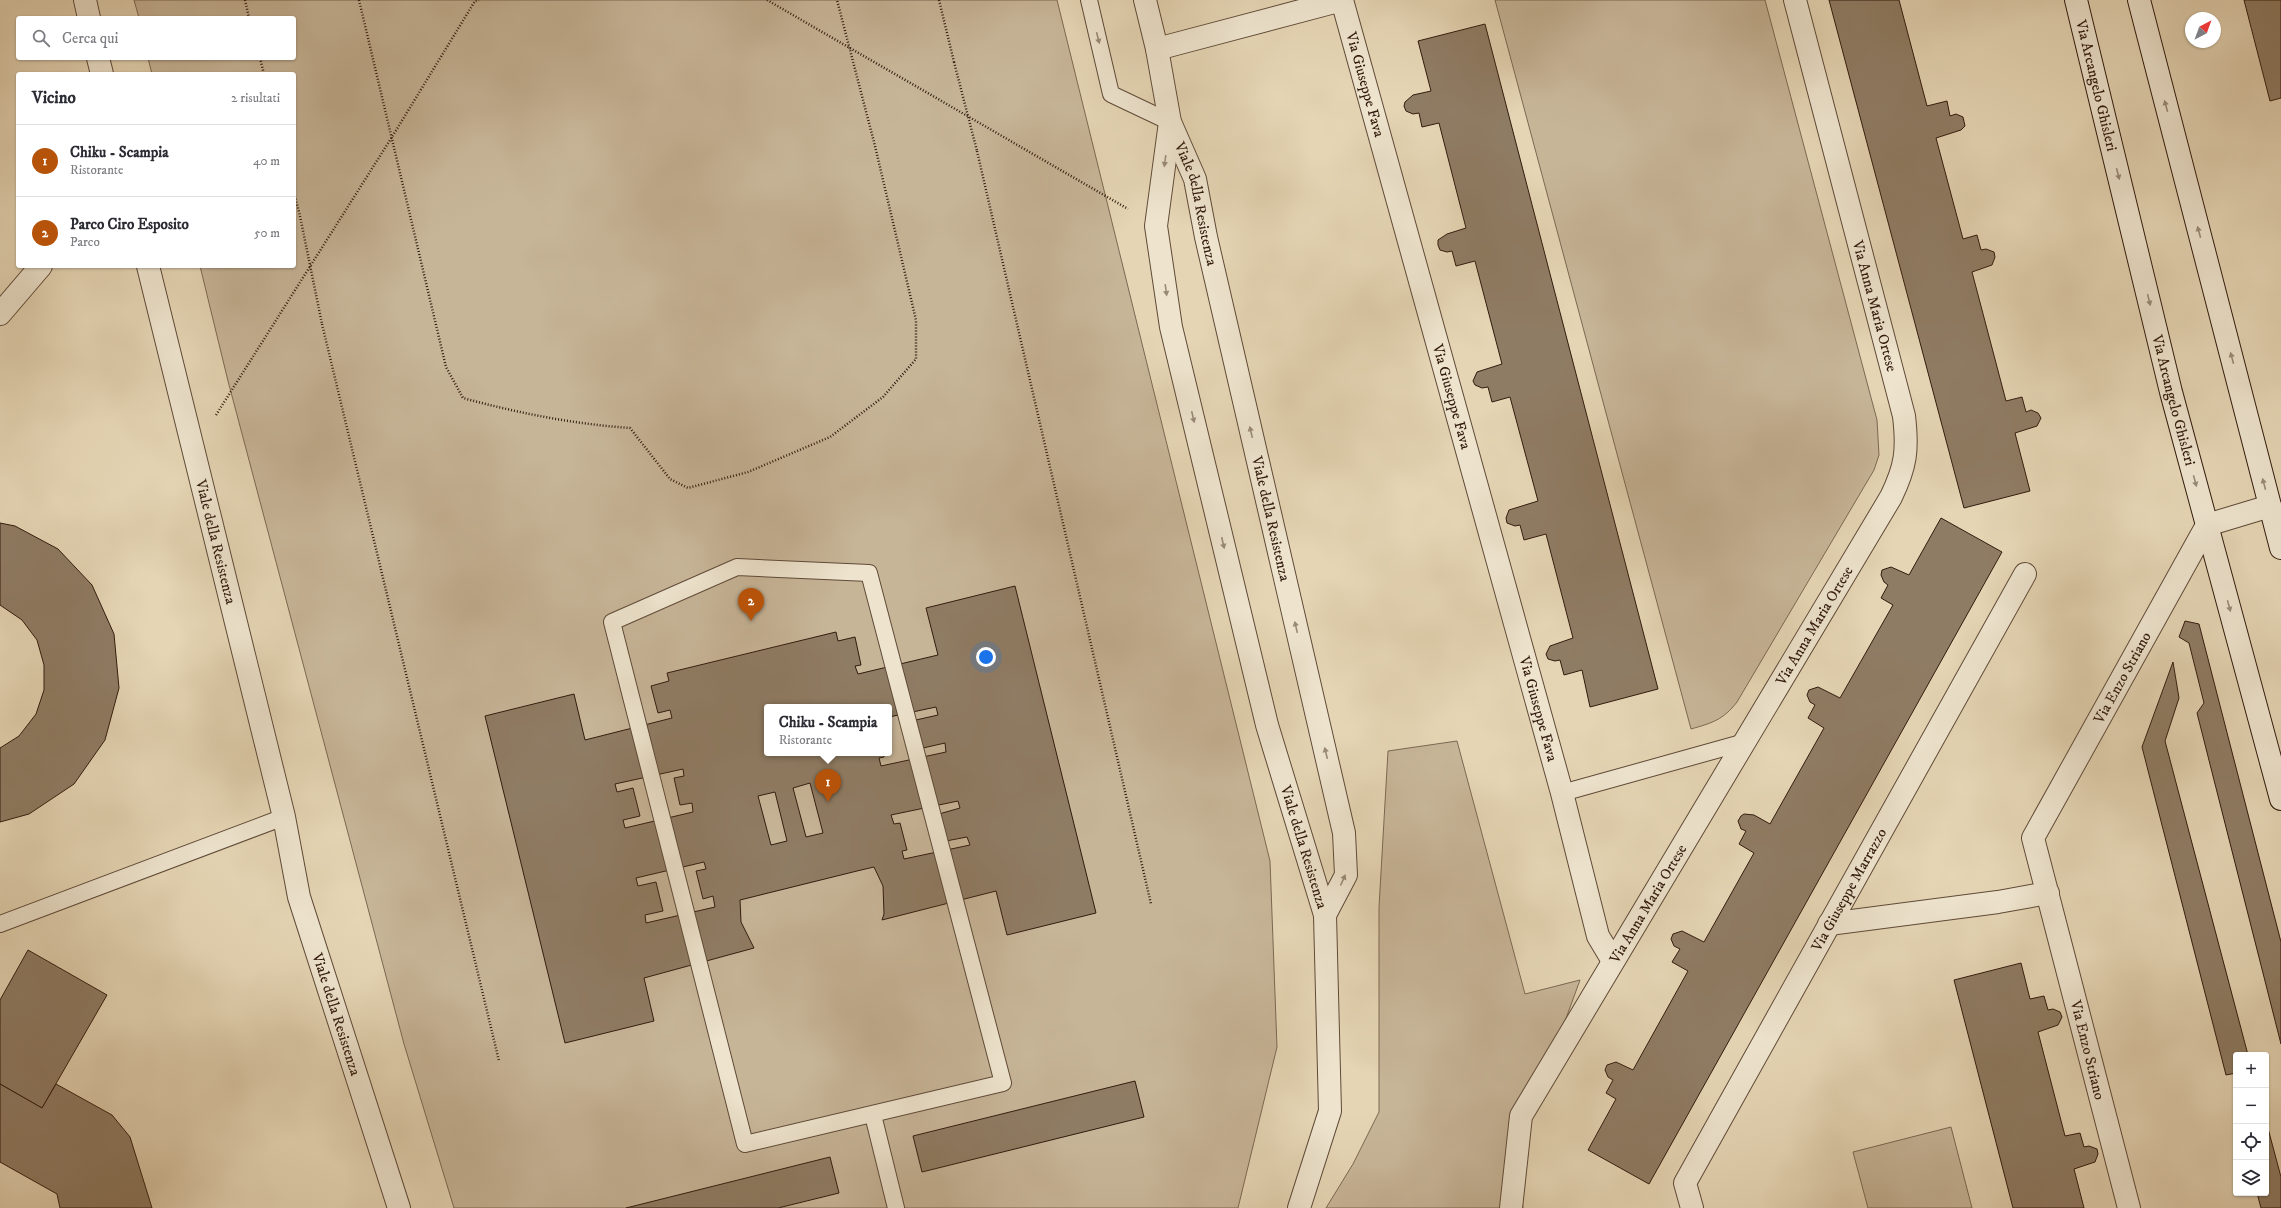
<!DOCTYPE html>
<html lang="it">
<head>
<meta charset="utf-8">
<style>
  :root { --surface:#fff; --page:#f7f7f7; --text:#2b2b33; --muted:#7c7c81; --line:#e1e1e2; --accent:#b45309 }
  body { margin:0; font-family:"IM FELL DW Pica",serif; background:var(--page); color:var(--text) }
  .controls { position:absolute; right:12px; bottom:12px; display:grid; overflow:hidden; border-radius:4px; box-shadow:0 1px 3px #0004 }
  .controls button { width:36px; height:36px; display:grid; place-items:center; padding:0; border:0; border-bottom:1px solid var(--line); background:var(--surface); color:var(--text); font:20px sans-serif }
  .compass { position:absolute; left:2185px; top:12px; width:36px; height:36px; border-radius:50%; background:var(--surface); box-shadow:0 1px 3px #0004; rotate:41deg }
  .you { position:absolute; left:986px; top:657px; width:14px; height:14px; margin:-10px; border:3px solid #fff; border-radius:50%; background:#1a73e8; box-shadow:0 0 0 6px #1a73e833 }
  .badge { display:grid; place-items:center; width:26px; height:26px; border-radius:50%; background:var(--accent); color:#fff; font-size:13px; font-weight:700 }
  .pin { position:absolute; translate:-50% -33px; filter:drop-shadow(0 1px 2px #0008) }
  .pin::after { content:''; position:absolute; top:21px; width:14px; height:12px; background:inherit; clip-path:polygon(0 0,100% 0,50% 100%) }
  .popup { position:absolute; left:764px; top:704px; width:128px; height:52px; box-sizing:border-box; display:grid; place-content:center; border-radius:4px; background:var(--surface); filter:drop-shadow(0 1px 3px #0005); font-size:13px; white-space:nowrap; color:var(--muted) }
  .popup b { font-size:15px; color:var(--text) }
  .popup::after { content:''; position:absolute; left:50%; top:100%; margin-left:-8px; border:8px solid transparent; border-top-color:var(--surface) }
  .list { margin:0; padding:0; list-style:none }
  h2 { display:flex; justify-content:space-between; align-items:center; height:52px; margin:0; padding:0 16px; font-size:17px }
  h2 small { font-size:13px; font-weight:400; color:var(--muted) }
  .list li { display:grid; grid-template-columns:26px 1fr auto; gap:12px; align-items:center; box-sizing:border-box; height:72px; padding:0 16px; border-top:1px solid var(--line) }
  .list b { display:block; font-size:15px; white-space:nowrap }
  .list p { margin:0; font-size:13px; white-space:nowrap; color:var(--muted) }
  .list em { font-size:13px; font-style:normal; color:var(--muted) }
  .icon { flex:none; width:22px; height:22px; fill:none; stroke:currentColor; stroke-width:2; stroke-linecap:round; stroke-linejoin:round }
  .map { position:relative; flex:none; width:2281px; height:1208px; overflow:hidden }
  .search { position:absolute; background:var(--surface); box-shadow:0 1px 3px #0004; left:16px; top:16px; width:280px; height:44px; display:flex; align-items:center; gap:10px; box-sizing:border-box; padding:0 14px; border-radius:4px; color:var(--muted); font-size:15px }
  .panel { position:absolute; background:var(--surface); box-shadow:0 1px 3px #0004; left:16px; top:72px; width:280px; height:196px; border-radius:4px }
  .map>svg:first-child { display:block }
  .green { fill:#c7b598; stroke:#7c6853; fill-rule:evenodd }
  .building { fill:#8f7c64; stroke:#321b0e; fill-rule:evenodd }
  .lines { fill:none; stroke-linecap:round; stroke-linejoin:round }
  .lane-casing { stroke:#5f4a38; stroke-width:18 }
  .street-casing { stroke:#5f4a38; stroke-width:24 }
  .secondary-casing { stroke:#321b0e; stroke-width:24 }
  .path { stroke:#321b0e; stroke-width:2.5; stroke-dasharray:1 2; stroke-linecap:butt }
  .lane { stroke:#eee4ce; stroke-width:16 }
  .street { stroke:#eee4ce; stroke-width:22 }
  .secondary { stroke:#eee4ce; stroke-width:22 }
  .path-bridge { stroke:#321b0e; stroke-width:2.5; stroke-dasharray:1 2; stroke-linecap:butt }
  .oneway { fill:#998a78 }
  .labels { text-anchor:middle; stroke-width:4; stroke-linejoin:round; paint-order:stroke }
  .street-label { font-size:15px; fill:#321b0e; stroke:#eee4ce }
</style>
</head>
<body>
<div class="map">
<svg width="2281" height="1208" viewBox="0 0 2281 1208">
  <rect width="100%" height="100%" fill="#e5d5b4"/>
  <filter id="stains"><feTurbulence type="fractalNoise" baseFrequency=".005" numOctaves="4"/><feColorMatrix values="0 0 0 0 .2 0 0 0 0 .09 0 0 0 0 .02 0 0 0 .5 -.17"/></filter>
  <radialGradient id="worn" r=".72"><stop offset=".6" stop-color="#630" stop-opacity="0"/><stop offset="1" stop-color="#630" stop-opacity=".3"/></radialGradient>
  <!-- green -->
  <g class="green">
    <path d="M134,0H1057L1270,861L1277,1047L1238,1208H454L404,1044L228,381L200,266H294V74H152L148,58H294V18H139ZM767,707H889V753H767Z"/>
    <path d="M1495,0H1765L1877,420L1879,455L1874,470L1737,702C1723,720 1712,723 1691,729Z"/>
    <path d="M1457,741L1525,994L1580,980L1518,1150L1523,1208H1326L1353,1164L1379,1112V907L1388,751Z"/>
    <path d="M1951,1127L1972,1208H1868L1853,1152Z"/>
  </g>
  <!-- building -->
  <g class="building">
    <path d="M1829,0H1899L1927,106L1947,101L1950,116L1956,114L1963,117L1965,126L1961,130L1936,138L1963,239L1977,235L1981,250L1986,249L1994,252L1995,257L1992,265L1972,272L2006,401L2022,397L2026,412L2031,410L2038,413L2041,418L2037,426L2015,433L2030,491L1964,508Z"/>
    <path d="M2244,0H2281V98L2270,101Z"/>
    <path d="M1485,24L1658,689L1590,707L1582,670L1564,675L1560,660L1555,661L1548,659L1546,654L1550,646L1573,638L1546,534L1524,540L1520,525L1515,526L1507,523L1506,518L1509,510L1538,501L1510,397L1492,402L1488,387L1482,388L1475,385L1473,381L1477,372L1502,364L1475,261L1456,266L1452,251L1447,252L1440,250L1438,245V240L1447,234L1466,228L1439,123L1422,127L1419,113L1413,114L1406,111L1404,106L1405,102L1413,95L1431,91L1418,41Z"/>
    <path d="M1941,518L2002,552L1649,1184L1588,1150L1616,1099L1606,1093L1613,1080L1608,1077L1605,1070L1607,1065L1616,1062L1633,1070L1688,971L1672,962L1680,949L1674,946L1671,939L1673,934L1682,931L1704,942L1754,853L1739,844L1746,831L1741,829L1738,821L1741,816L1744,814L1754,815L1770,824L1824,728L1808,718L1815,705L1810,702L1807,695L1809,690L1818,687L1840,698L1893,605L1881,598L1888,585L1884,582L1881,575L1882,570L1891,567L1909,575Z"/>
    <path d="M0,523L15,526L58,549L92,585L114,634L119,688L105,740L74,784L29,814L0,822V748L19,736L36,714L44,690V665L37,640L22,620L0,605Z"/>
    <path d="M1015,586L1096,913L1007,935L996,891L882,920L884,914L883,886L874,867L857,871L740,900L741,922L754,948L644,978L654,1021L565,1043L485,716L574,694L585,740L672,718L670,710L658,713L651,686L669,681L667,673L836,632L838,641L855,637L861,665L855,666L858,674L938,655L926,608ZM767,707H889V717L936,707L938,715L916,720L923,748L945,743L946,752L881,766L879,758L884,757L883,753H767ZM683,769L684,776L674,778L680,805L692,803L693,812L625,828L623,820L640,816L633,788L617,792L615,784ZM810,783L823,833L806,837L793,788ZM775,792L787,841L771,845L758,796ZM958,801L960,808L939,814L946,841L967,837L970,845L904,859L902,851L907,850L900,823L894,824L891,815ZM704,862L706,869L696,871L703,899L713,896L715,907L646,923L645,915L663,911L656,882L638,886L636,878Z"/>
    <path d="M2185,621L2199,624L2281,942V1044L2197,713L2204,703L2189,643L2179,637Z"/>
    <path d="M2173,662L2179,698L2165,741L2248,1055H2236V1073L2226,1075L2142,747Z"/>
    <path d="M28,950L107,995L42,1108L0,1084V1000Z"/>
    <path d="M2021,963L2030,999L2044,996L2048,1010L2053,1009L2060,1012L2062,1017L2058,1025L2038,1032L2065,1136L2080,1133L2084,1147L2089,1146L2097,1149L2098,1154L2095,1162L2074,1169L2084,1208H2013L1954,980Z"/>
    <path d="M1135,1081L1144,1117L922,1172L913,1136Z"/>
    <path d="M0,1084L42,1108L56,1084L112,1115L130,1137L152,1208H60L57,1194L0,1162Z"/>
    <path d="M2266,1121L2281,1177V1208H2261L2257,1193H2266Z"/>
    <path d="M830,1157L839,1193L778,1208H626Z"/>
  </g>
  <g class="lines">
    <!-- lane casing -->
    <g class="lane-casing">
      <g id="lane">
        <path d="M1089,0L1111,94L1170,122"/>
        <path d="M737,567L869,573L1003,1083L745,1144L612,622Z"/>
        <path d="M1562,793L1745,742"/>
        <path d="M0,924L284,817"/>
        <path d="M873,1115L896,1208"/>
      </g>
    </g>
    <!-- street casing -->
    <g class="street-casing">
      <g id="street">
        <path d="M85,0L89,18"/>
        <path id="s1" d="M1145,0L1157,49L1170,122L1195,179L1206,237L1344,833L1346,875L1325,915"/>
        <path id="s2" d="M1157,49L1342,0L1562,793L1598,936L1613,961"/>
        <path d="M98,58L102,74"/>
        <path id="s3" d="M1170,122L1156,226L1171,327L1267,725L1325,915L1330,1111L1299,1208"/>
        <path id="s4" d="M148,266L284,817L299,897L399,1208"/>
        <path d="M0,314L41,266"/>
        <path d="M1829,924L1998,902L2048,893"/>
        <path id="s5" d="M1511,1208L1521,1116L1891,497C1906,466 1908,450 1904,416L1795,0"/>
        <path id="s6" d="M1692,1208L1685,1183L2025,574"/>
        <path id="s7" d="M2129,1208L2033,838L2207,525L2270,506"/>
      </g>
    </g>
    <!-- secondary casing -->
    <g class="secondary-casing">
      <g id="secondary">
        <path id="s8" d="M2076,0L2171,392L2281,799"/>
        <path d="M2139,0L2281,548"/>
      </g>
    </g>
    <!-- path -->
    <g class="path">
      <path d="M245,0L249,18"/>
      <path d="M359,0L446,367L463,398C518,413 573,424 630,428L670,479L688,488L748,472L830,437L883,397L916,359V320L875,146L837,0"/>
      <path d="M767,0L1128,209"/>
      <path d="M939,0L954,62"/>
      <path d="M260,58L264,74"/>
      <path d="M977,151L1151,904"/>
      <path d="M294,193L300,216"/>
      <path d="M322,324L499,1061"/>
      <path d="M216,415L392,137L475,1L479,0"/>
    </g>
    <!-- lane -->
    <use href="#lane" class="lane"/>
    <!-- street -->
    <use href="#street" class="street"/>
    <!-- secondary -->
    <use href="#secondary" class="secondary"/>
    <!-- path-bridge -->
    <g class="path-bridge">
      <path d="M954,62L977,151"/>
      <path d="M300,216L322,324"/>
    </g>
  </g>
  <!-- one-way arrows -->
  <defs><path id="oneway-solid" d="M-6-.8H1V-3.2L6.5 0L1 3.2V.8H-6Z"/></defs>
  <g class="oneway">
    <use href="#oneway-solid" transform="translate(1098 38) rotate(76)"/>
    <use href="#oneway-solid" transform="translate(2166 106) rotate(-105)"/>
    <use href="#oneway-solid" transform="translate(1165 161) rotate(98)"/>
    <use href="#oneway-solid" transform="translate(2118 174) rotate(76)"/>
    <use href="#oneway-solid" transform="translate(2199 232) rotate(-105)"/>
    <use href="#oneway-solid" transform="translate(1166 290) rotate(82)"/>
    <use href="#oneway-solid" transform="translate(2149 300) rotate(76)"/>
    <use href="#oneway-solid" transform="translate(2232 358) rotate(-105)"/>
    <use href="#oneway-solid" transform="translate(1193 417) rotate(77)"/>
    <use href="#oneway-solid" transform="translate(1251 432) rotate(-103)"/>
    <use href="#oneway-solid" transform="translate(2195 481) rotate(75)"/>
    <use href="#oneway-solid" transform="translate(2264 484) rotate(-105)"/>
    <use href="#oneway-solid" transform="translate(1223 543) rotate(77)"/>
    <use href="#oneway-solid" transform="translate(2229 606) rotate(75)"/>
    <use href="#oneway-solid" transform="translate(1296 627) rotate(-103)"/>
    <use href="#oneway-solid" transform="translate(1326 753) rotate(-103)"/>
    <use href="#oneway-solid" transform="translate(1343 880) rotate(-66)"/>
  </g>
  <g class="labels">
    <!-- street labels -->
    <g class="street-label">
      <text dy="5" stroke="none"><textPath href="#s2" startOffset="279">Via Giuseppe Fava</textPath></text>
      <text dy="5" stroke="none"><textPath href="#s8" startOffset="88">Via Arcangelo Ghisleri</textPath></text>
      <text dy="5" stroke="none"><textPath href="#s1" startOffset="211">Viale della Resistenza</textPath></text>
      <text transform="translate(1875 306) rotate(75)" y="5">Via Anna Maria Ortese</text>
      <text dy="5" stroke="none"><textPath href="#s2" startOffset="603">Via Giuseppe Fava</textPath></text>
      <text dy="5" stroke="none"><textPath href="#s8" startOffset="412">Via Arcangelo Ghisleri</textPath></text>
      <text dy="5" stroke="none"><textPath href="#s1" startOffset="535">Viale della Resistenza</textPath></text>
      <text dy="5" stroke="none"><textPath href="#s4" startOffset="284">Viale della Resistenza</textPath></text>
      <text dy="5" stroke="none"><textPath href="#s5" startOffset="664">Via Anna Maria Ortese</textPath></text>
      <text dy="5" stroke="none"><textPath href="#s7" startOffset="566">Via Enzo Striano</textPath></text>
      <text dy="5" stroke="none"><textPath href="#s2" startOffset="927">Via Giuseppe Fava</textPath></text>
      <text dy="5" stroke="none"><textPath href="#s3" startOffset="744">Viale della Resistenza</textPath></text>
      <text dy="5" stroke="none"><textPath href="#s6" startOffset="362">Via Giuseppe Marrazzo</textPath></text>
      <text dy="5" stroke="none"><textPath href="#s5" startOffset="340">Via Anna Maria Ortese</textPath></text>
      <text dy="5" stroke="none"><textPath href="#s4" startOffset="772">Viale della Resistenza</textPath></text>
      <text transform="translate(2088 1050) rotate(76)" y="5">Via Enzo Striano</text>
    </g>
  </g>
  <rect width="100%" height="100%" filter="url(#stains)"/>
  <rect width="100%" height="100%" fill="url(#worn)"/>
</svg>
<div class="controls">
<button>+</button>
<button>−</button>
<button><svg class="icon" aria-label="locate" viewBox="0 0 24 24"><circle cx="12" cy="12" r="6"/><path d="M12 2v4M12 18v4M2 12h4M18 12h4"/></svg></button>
<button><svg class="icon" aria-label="layers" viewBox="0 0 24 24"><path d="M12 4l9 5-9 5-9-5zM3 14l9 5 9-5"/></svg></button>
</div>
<svg class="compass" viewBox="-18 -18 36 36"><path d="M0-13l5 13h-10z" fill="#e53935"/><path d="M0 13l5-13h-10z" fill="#7c7c81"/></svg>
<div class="you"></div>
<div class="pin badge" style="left:828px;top:802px">1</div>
<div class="popup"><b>Chiku - Scampia</b>Ristorante</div>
<div class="pin badge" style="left:751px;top:621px">2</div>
<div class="search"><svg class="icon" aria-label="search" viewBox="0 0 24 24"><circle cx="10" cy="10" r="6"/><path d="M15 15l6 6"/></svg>Cerca qui</div>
<section class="panel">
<h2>Vicino<small>2 risultati</small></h2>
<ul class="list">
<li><span class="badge">1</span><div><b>Chiku - Scampia</b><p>Ristorante</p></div><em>40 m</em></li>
<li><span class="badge">2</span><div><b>Parco Ciro Esposito</b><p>Parco</p></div><em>50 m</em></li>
</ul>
</section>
</div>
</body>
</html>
